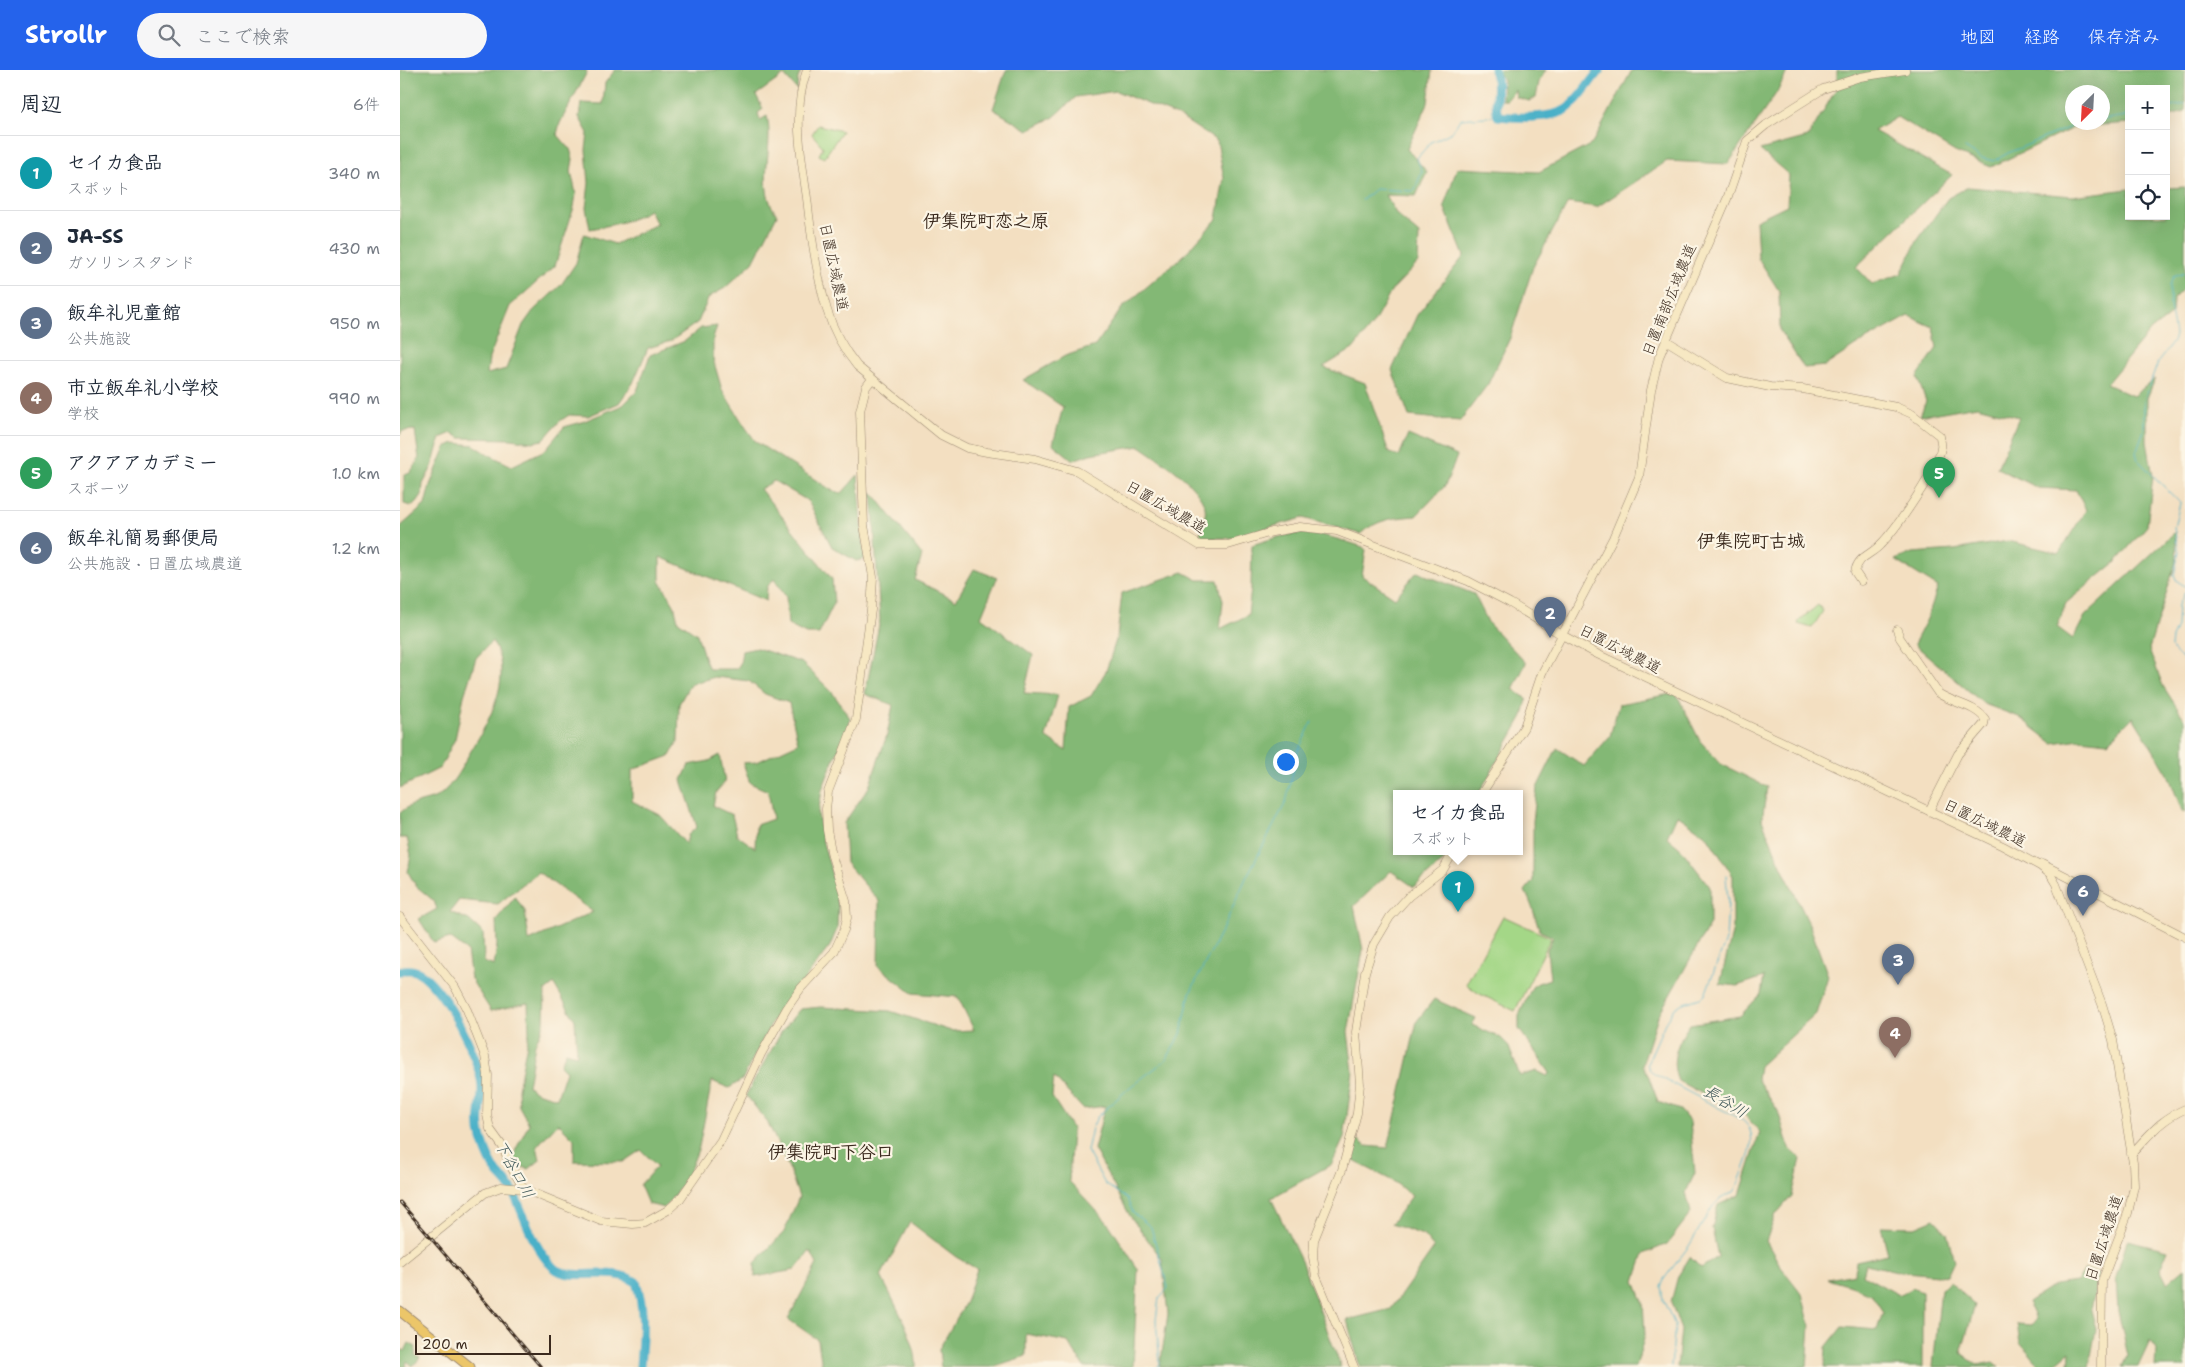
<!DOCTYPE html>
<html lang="ja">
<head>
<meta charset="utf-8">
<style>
  :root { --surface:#fff; --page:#f6f6f7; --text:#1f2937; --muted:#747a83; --line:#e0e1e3; --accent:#2563eb }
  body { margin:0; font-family:"Shantell Sans","Klee One",sans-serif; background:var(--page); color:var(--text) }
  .controls { position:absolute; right:15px; top:15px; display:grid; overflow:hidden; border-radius:0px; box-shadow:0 5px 20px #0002 }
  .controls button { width:45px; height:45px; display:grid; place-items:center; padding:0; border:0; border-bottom:1px solid var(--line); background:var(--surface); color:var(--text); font:25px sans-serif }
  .compass { position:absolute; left:1665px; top:15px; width:45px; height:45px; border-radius:50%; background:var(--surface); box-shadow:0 5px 20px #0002; rotate:204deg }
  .scale { position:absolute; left:15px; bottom:12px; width:136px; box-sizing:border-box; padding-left:5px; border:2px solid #3b2a1e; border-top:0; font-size:14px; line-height:18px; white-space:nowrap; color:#3b2a1e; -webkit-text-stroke:4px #fcf5e5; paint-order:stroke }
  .you { position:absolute; left:885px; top:691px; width:18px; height:18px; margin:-12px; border:4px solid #fff; border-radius:50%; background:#1a73e8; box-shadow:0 0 0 8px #1a73e833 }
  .badge { display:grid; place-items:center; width:32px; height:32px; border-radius:50%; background:var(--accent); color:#fff; font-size:16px; font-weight:700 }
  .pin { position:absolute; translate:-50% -41px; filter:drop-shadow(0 1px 2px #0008) }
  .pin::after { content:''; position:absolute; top:26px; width:18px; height:15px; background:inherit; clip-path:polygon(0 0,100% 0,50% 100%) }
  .popup { position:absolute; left:993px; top:720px; width:130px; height:65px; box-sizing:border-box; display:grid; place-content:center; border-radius:0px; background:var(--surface); filter:drop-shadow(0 1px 4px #0005); font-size:16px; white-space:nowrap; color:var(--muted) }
  .popup b { font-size:19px; color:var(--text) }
  .popup::after { content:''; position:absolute; left:50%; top:100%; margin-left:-10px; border:10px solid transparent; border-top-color:var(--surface) }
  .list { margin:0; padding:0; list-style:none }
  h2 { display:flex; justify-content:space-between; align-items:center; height:65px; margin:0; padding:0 20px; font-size:21px }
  h2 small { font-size:16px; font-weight:400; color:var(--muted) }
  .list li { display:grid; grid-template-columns:32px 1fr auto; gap:15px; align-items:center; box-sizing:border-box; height:75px; padding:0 20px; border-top:1px solid var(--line) }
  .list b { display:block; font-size:19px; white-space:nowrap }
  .list p { margin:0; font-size:16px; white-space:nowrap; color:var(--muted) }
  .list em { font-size:16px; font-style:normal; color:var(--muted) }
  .icon { flex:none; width:28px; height:28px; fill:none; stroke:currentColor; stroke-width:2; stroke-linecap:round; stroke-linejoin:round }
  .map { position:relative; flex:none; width:1785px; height:1297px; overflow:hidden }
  header { display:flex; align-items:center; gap:30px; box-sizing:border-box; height:70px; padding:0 25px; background:var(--accent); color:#fff }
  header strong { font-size:24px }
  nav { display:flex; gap:28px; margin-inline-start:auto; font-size:18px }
  .search { width:350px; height:45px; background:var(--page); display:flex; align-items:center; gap:12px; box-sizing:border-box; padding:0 18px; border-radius:28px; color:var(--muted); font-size:19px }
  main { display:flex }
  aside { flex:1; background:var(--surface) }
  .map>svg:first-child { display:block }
  .green { fill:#a4d787; stroke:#708052 }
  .forest { fill:#83b874; stroke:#5f7149; fill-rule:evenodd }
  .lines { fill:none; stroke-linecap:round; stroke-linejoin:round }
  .stream { stroke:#49b0c8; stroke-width:1 }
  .river { stroke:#49b0c8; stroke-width:9 }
  .secondary-casing { stroke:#978470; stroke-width:9 }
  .primary-casing { stroke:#978470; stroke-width:11 }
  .secondary { stroke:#f7e8c3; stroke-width:8 }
  .primary { stroke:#ecc669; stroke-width:9 }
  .rail-casing { stroke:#3b2a1e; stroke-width:3 }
  .rail { stroke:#fcf5e5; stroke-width:1; stroke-dasharray:4; stroke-linecap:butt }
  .labels { text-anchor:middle; stroke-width:4.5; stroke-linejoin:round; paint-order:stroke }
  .street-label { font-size:15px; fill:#3b2a1e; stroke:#fcf5e5 }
  .water-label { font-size:16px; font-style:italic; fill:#40595a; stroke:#fcf5e5 }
  .quarter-label { font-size:18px; font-weight:bold; fill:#3b2a1e; stroke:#fcf5e5 }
</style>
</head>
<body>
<header>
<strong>Strollr</strong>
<div class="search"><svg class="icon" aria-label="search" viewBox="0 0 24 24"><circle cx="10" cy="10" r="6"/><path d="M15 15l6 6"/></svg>ここで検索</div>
<nav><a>地図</a><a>経路</a><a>保存済み</a></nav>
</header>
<main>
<aside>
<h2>周辺<small>6件</small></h2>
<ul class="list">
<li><span class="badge" style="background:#0f9aa8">1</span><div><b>セイカ食品</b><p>スポット</p></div><em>340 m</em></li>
<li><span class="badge" style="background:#5c6f8a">2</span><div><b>JA-SS</b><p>ガソリンスタンド</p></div><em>430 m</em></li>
<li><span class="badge" style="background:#5c6f8a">3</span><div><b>飯牟礼児童館</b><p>公共施設</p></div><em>950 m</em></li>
<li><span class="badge" style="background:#8d6e63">4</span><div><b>市立飯牟礼小学校</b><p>学校</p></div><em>990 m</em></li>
<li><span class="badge" style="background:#2e9e5b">5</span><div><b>アクアアカデミー</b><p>スポーツ</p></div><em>1.0 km</em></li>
<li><span class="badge" style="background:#5c6f8a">6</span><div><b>飯牟礼簡易郵便局</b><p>公共施設 · 日置広域農道</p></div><em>1.2 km</em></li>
</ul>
</aside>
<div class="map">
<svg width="1785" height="1297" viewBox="0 0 1785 1297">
  <rect width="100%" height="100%" fill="#fcf5e5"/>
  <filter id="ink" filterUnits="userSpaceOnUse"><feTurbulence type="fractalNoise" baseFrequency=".02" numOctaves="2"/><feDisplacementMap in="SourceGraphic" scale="10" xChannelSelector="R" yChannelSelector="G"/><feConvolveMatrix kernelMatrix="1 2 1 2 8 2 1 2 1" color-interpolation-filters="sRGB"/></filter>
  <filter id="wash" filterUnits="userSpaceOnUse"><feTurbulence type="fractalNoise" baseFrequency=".0096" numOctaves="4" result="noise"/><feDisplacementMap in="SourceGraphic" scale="20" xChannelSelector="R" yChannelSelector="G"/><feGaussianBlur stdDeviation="1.12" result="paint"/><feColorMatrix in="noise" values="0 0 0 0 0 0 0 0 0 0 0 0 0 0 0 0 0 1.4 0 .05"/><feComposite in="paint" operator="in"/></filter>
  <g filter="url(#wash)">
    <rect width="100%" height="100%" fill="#f3dfc1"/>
    <!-- green -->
    <g class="green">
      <path d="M418,55L442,61L424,88L419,85L423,77L412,64Z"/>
      <path d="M1418,535L1423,541L1412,558L1398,554L1399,551Z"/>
      <path d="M1103,846L1151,868L1115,941L1078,923L1066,914Z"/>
    </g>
    <!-- forest -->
    <g class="forest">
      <path d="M0,0H186L187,2L160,53L157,64L170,79L173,89L171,101L176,124L174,137L155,196L110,236L89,288L87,304L106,299L123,255L133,241L161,215L176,193L184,164L215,174L257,154L249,140C231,152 212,155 190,159L186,138L189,113L186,80L188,63L179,47L181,33L203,34L205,13L215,0H402L398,8L397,20L384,5L356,25L363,39L358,43L360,50L367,46C375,79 355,116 377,145L353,192L325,218L309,227L298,252L271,271L248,278L233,313L219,333L188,346L169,345L160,351L143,370L132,372L111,369L60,368L52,363L40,368L32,397L23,414L22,425L17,432L11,436L4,434V405L10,403L19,389L15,360L2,361L0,365Z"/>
      <path d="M606,0H1032L1028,33L1007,79L1027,102L1016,126L985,125L997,145L1019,164L1018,193L992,220L973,254L953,279L923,297L965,313L989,383L999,386L1008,365L1057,386L1045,416L1016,446C992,448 979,449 960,464L903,448L831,468H799C801,459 807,445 805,437C798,413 760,390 740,376L690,384L673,390L653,374L663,337L623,310L665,286L695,276L722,238L783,186L817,149L824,108L817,71L780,47L716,21L676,27L654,47L628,60L593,39Z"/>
      <path d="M1097,0H1146L1139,12L1136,28L1129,31L1116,27L1115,20L1107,30H1102L1103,10Z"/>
      <path d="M1232,0H1388L1377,22L1328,94L1267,91L1197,137L1168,133L1133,197L1110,268L1088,314L1060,351L1009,346L992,300L1017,245L1064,186L1044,136L1057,98L1139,102L1192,74Z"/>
      <path d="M1437,0H1785V42L1766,47V19H1729V53L1675,57L1591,97L1555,82L1497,47L1474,61L1552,105L1456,197L1472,214L1501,204L1517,171L1548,128L1568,117L1672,126L1729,119V146H1766V118L1785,117V217L1773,229L1772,244L1751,260L1706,314L1733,326L1755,309L1747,328V372L1753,406L1747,456L1716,492L1666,533L1657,557L1673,569L1685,546L1775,462L1777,488L1749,579L1763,616L1785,650V743L1782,741L1768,704L1733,647L1708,672L1680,669L1653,673L1619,647L1584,634L1514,574L1527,549L1538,517L1495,490L1512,483L1554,480L1608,471L1659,483L1686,440L1676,420L1638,418L1597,398L1619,347L1577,336L1520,346L1526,331L1517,307L1537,278L1533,257L1509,246L1458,274L1425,296L1404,298L1380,261L1379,221L1358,188L1356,150L1387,135L1389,105L1360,80L1408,67L1437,18ZM1672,22H1702V52H1672Z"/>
      <path d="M317,256L313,269V289L322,320L344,355L356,372L433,421L442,423L458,405L465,489L456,491L432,477L408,431L374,411L360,419L432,509L434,533L419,564H406L388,555L386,527L374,509L367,517L366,531L260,487V511L274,534L278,551L297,564L305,590L309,599H336L340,594L342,581L357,578L402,593L432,622L450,648L448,662L433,691L422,720L418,744L423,773L430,797L438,836L437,859L430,876L372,952L342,1010L329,1018L312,1011L299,1077L286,1110L264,1138L248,1134L240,1115L257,1096L241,1080L223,1092L174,1091V1069L158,1053L137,1076L140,1090L129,1099L112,1094L116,1079L129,1054L119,1036L118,1019L129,963L128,933L91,941L71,909L67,881L50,868L34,873L19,849L37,839L34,831L16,816L8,802L11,785L7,768H0V743C15,729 30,733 41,724C53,714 61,699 68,686C87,654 116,608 92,571L76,588L64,626L55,669L40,698L0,718V457L25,435L30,415L46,377L54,373L74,375L88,384L112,396L145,380L164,357L182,352L223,335L237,321L250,285L285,271L301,258ZM315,607L349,611L365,624L389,633L398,673L357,692L343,693L350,713L368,721L373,749L356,755L355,778L337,765L332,745L313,736L316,722L325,712L320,685L309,691L289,695L282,710L297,757L288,765L286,774L260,745L232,731V700L270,686L278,671L279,634L290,614ZM138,802L193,842L129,871L125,841L115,827L96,850L97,875L94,896L84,892L83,863L69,850L50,842L59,830L98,834ZM154,914L175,950L177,985L166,982L160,995L166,1001L157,1028L136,1022L128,1016L135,974L144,954L145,921Z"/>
      <path d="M472,422L522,485L515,510L556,530L574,499L597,508L581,547L633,585L624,623L658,625L646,667L666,681L669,637L691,626L706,601L717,567L722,523L783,502L798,510H818L823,531L820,559L848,545L851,518L852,475C902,458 914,461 963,477L966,480L962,506L995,528L1017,502L1074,524L1089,554L1126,593L1113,619L1127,629L1123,646L1079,723H997V781H1050L1046,789L1014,817L991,801L954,836L963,880L948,962L953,1001L944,1068L932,1094L871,1128L902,1193L941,1297H760L768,1244L762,1189L730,1146L694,1079L705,1036L683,1039L654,1007L652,1027L672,1058L669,1111L708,1153L738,1199L733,1297H684L668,1272L626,1264V1286L592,1297H541L539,1279L566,1232L577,1199L556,1187L510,1152L481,1206C492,1229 518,1273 516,1297H422L418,1270L388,1249L417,1194L410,1181L395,1200L355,1207V1193L384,1162L399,1127L389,1098L368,1053L346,1025L382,961L400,939L421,937L490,941L551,961L574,960L558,927L512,923L478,896L479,831L446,793L444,753L469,717L487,665L493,635L465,624L480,550Z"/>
      <path d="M1276,623L1300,671L1321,694L1367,717L1362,750L1380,793L1410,856L1428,906L1416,944L1359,996L1357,1009L1378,1041L1389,1078L1401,1089L1392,1126L1376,1144L1366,1171L1381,1197L1402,1224L1410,1256L1407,1297H1277L1281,1260L1271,1232L1278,1206L1290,1187L1301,1198L1318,1187L1312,1158L1318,1135L1340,1125L1360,1062L1342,1042L1333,1040L1278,1011C1269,990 1278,971 1290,954L1340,946L1361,924L1364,907L1337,916L1320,914L1333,859V806L1307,766L1277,745L1267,767L1281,779L1310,817V854L1258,946L1242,995L1249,1007L1258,1032L1280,1040L1290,1052L1295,1103L1286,1122L1291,1143L1267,1174L1244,1184L1235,1211L1243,1232L1245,1265L1236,1297H960L947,1250L991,1239L1034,1178L1023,1165L991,1154L1012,1126L993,1111L950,1089L957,1069L966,1076L988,1078L1017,951L1034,929L1076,948L1072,955L1101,968L1108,975L1120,1006L1137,1001L1147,1006L1150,1003L1119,959V945L1132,917L1138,913L1150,909L1147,880L1153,867L1140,861C1135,847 1132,834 1125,821L1133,811V751L1137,718L1157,678L1184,696L1210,666L1219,634Z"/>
      <path d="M1534,1149L1547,1163L1554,1191L1547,1206L1497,1201L1466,1194L1463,1205L1499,1225L1512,1218L1522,1222V1297H1425L1426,1277L1442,1257L1477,1260L1483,1242L1472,1225L1454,1217L1427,1209L1455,1204L1456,1191L1488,1184L1481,1156L1515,1157Z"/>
      <path d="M1727,1170L1768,1180L1760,1199L1767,1213L1785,1198V1297H1755L1756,1279L1750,1271L1738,1297H1723L1728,1286L1718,1241L1716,1208Z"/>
      <path d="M1685,1199L1698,1204L1691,1240L1696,1259L1689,1297L1669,1296L1670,1281L1651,1297H1641L1620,1272L1617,1254L1632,1255L1636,1249L1628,1232L1654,1215L1677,1212Z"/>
      <path d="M1550,1212L1575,1235L1561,1283L1577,1295L1593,1292L1599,1297H1533L1541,1219Z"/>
      <path d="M9,1273L16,1277L15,1285L20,1288L13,1296L7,1291L6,1297H0V1279L5,1281Z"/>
    </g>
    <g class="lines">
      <!-- stream -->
      <g class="stream">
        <path d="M1766,38L1785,34"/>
        <path d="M1702,50L1726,46L1729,49"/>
        <path d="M1565,78L1581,88L1594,91L1608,83L1682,52"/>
        <path d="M962,130L975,119L1014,121L1022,102L1017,88L1031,72L1052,62L1060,49L1098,46"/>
        <path d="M1785,203L1773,207L1770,215V236L1775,265L1773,272L1758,292L1744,331V360L1736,382L1738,390L1780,433L1774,458L1779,482L1774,505L1777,511L1785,516"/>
        <path d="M1785,522L1778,535L1777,557L1772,568L1771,578L1785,592"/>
        <path d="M758,1297L760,1293L756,1250L759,1228L768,1218L751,1157L733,1143L727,1129L705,1114L687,1081L692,1058L697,1047L730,1017L766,990L781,964L790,923L826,852L846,808L886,732L898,681L912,652"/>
        <path d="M1271,1297L1275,1255L1263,1230L1261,1216L1264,1209L1289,1176L1313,1136L1320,1129L1334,1122L1337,1117C1344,1097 1363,1065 1342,1050L1254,1004L1249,999L1247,994L1265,953L1274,939L1281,934L1300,928L1305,925L1308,917L1326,870L1328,832L1326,806"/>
      </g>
      <!-- river -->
      <g class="river">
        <path d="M1094,0C1100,15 1093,31 1098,46C1116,48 1152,49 1167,39C1180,29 1189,12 1200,0"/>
        <path d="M0,901C7,899 12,899 18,902C43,915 80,988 82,1016C83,1034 76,1051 82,1069C85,1079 90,1094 98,1103C103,1109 108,1113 112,1120C125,1145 132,1177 153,1197C171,1214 211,1194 236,1212C246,1241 242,1267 240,1297"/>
      </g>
    </g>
  </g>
  <g filter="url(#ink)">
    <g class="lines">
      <!-- secondary casing -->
      <g class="secondary-casing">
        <g id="secondary">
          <path d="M407,0C392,41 401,86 407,128C411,165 416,204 427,240C433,260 444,280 457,296L541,365L567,378L587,382L635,389L677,401L799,475H828L872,462L900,457L937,461L1068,511L1110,533L1162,565L1197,584L1603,776L1640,796L1650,804L1656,814L1702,934L1713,970L1733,1093L1734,1116L1728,1143L1702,1211L1701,1297"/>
          <path d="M1267,271L1327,308L1370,317L1403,319L1496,337L1512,344L1540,366C1540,370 1542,374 1541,377C1539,398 1496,459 1480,475C1471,485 1458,486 1455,502L1461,511"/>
          <path d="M1497,560L1500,568L1538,623C1552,633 1575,635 1585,649L1584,654L1558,684L1529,741"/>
          <path d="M1082,723L1124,657L1142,603L1213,468L1239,407L1251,320L1259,287L1327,129L1347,71L1366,55L1423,19L1460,7L1505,0"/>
          <path d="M1642,794L1785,867"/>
          <path d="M0,847L55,917L67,940L85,986L88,1005L87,1045L90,1059L103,1077L111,1097L124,1119L201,1151L233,1154L245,1153L268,1140L280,1129L321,1070L361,984L387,938L401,918L434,882L444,860L447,848L446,831L432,786L427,760L426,739L428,722L456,649L471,540L473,507L464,455L460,341L466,317L472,309"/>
          <path d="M1731,1084C1750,1065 1758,1051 1785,1039"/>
          <path d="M0,1192L85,1123L101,1117L124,1119"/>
          <path d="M954,1297L916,1206L913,1187L914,1170L942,1100L957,1043L960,1014L956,962L965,902L974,874L990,847L1009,826L1043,800L1054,781"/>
        </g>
      </g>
      <!-- primary casing -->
      <g class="primary-casing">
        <path id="primary" d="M0,1241L70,1297"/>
      </g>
      <!-- secondary -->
      <use href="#secondary" class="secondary"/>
      <!-- primary -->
      <use href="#primary" class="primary"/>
      <!-- rail casing -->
      <g class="rail-casing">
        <path id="rail" d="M0,1132L141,1297"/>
      </g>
      <!-- rail -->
      <use href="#rail" class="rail"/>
    </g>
  </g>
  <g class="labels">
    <!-- street labels -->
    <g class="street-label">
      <text transform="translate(434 197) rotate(78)" y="5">日置広域農道</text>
      <text transform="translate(1269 230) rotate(-68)" y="5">日置南部広域農道</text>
      <text transform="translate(766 437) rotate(30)" y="5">日置広域農道</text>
      <text transform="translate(1220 579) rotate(27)" y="5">日置広域農道</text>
      <text transform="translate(1585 753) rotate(26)" y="5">日置広域農道</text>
      <text transform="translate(1704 1168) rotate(-72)" y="5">日置広域農道</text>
    </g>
    <!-- water labels -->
    <g class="water-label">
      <text transform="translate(1326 1031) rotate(31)" y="6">長谷川</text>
      <text transform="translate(115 1099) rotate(61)" y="6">下谷口川</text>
    </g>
    <!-- quarter labels -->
    <g class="quarter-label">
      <text x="586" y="157">伊集院町恋之原</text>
      <text x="1351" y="477">伊集院町古城</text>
      <text x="431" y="1088">伊集院町下谷口</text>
    </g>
  </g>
</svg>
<div class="controls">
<button>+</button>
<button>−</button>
<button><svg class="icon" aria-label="locate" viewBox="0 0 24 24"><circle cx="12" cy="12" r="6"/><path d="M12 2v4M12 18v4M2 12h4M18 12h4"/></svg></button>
</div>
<svg class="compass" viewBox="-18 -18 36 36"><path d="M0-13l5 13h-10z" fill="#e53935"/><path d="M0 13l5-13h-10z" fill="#747a83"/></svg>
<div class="scale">200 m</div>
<div class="you"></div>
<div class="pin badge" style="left:1058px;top:842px;background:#0f9aa8">1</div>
<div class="popup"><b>セイカ食品</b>スポット</div>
<div class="pin badge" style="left:1150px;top:568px;background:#5c6f8a">2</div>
<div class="pin badge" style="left:1498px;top:915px;background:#5c6f8a">3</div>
<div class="pin badge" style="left:1495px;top:988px;background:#8d6e63">4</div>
<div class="pin badge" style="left:1539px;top:428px;background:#2e9e5b">5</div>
<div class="pin badge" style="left:1683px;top:846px;background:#5c6f8a">6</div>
</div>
</main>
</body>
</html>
